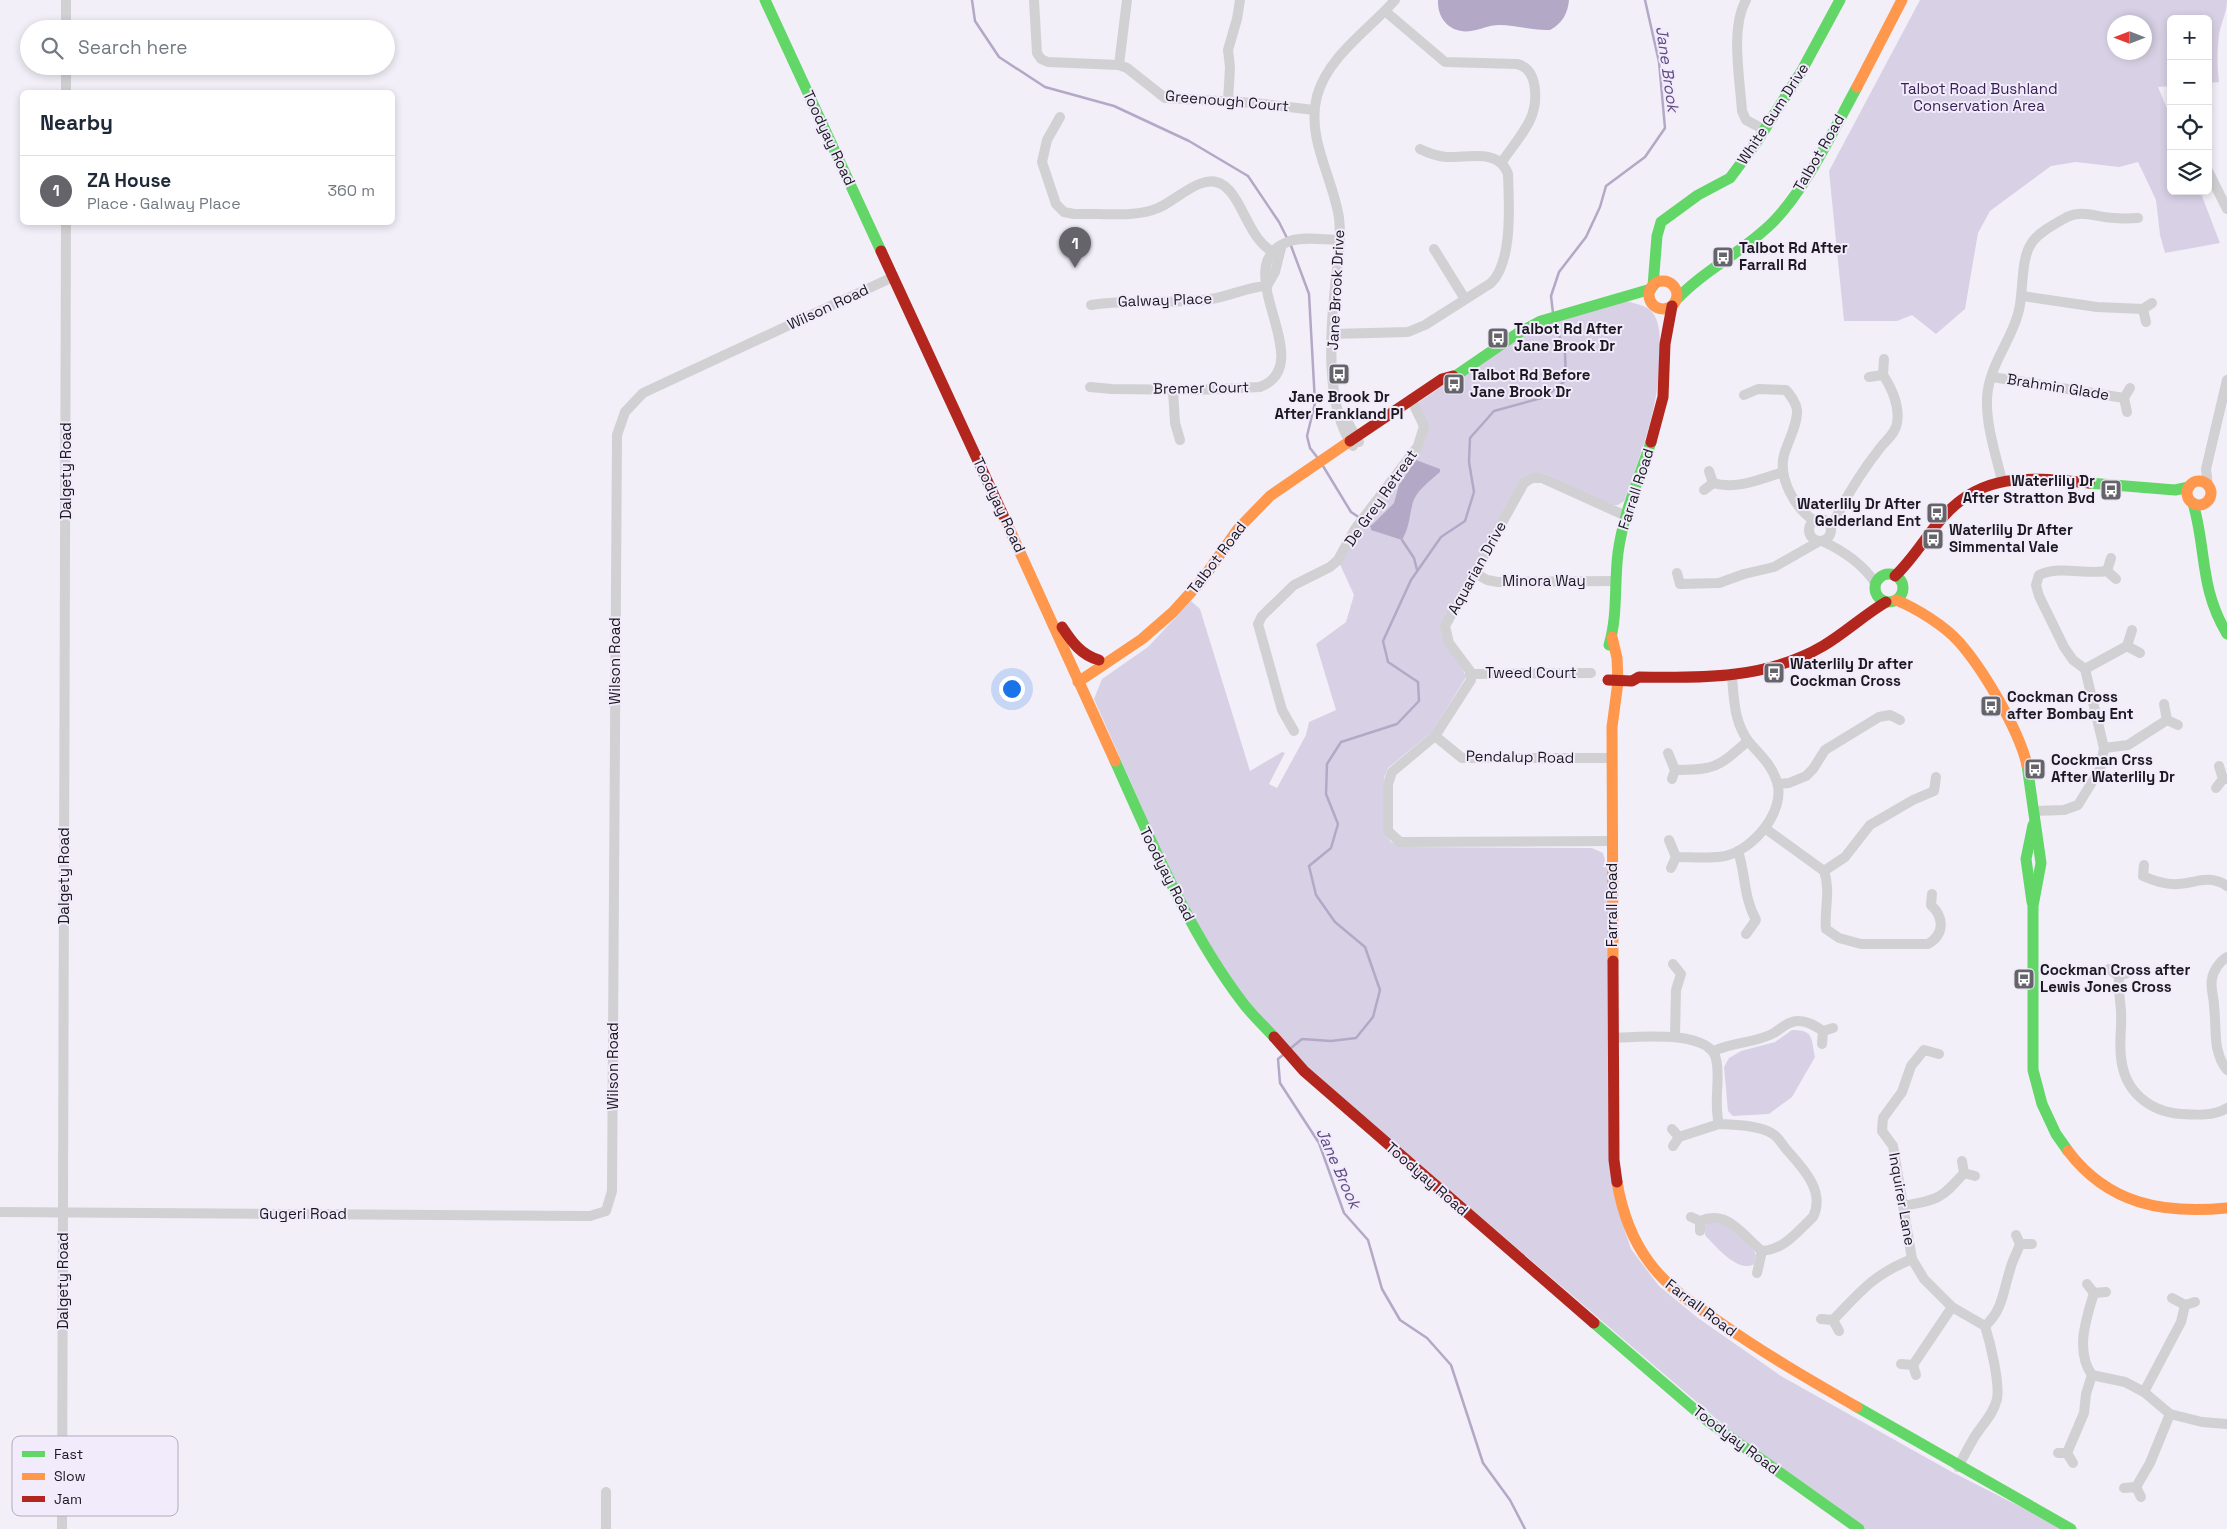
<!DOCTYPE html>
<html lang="en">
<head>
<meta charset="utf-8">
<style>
  :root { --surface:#fff; --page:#f2f2f3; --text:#1f2937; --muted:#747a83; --line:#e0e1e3; --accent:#66646b }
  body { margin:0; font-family:"Space Grotesk",sans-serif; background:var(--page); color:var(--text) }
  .controls { position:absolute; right:15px; top:15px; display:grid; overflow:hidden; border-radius:8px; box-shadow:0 2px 8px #0003 }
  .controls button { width:45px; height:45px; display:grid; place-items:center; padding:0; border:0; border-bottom:1px solid var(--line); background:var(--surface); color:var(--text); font:25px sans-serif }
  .compass { position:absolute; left:2107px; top:15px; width:45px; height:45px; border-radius:50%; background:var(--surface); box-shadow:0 2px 8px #0003; rotate:270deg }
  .you { position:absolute; left:1011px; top:688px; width:18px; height:18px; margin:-12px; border:4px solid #fff; border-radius:50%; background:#1a73e8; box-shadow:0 0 0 8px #1a73e833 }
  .badge { display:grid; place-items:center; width:32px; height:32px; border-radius:50%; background:var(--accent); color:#fff; font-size:16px; font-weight:700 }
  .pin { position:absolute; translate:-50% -41px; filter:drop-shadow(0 1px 2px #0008) }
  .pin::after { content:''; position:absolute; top:26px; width:18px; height:15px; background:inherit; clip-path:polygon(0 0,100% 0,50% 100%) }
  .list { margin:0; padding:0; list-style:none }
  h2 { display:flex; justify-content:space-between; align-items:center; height:65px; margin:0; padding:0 20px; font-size:21px }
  h2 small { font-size:16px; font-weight:400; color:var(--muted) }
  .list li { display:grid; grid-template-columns:32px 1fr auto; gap:15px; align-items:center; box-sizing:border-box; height:70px; padding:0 20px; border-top:1px solid var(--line) }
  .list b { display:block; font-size:19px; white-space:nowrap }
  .list p { margin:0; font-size:16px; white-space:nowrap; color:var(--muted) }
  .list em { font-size:16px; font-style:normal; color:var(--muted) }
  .icon { flex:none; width:28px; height:28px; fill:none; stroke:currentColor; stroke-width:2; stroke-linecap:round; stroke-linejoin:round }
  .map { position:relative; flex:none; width:2227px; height:1529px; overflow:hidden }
  .search { position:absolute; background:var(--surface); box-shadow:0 2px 8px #0003; left:20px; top:20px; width:375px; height:55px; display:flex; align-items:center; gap:12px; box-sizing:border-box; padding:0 18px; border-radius:28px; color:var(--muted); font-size:19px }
  .panel { position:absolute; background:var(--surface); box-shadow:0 2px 8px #0003; left:20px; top:90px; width:375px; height:135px; border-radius:8px }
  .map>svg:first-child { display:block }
  .green { fill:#d8d1e5; fill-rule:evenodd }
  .water { fill:#b4a8c7 }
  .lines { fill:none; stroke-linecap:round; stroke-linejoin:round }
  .stream { stroke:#b4a8c7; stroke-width:2.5 }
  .street { stroke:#d1d1d3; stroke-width:10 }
  .fast { stroke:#63d668; stroke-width:11 }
  .slow { stroke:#ff974d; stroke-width:11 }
  .jam { stroke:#b3261e; stroke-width:11 }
  .labels { text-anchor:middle; stroke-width:4; stroke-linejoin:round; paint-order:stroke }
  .park-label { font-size:15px; fill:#351e51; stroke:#f1ebfc }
  .street-label { font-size:15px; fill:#1b191f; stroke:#f1ebfc }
  .poi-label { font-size:15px; font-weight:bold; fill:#1b191f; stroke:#f1ebfc; text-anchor:start }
  .water-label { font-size:16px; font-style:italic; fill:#614b82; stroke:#f1ebfc }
  .key { fill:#f1ebfc; stroke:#b1acba; stroke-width:1 }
  .key-label { font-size:14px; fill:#1b191f }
</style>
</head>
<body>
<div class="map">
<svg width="2227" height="1529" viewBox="0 0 2227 1529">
  <rect width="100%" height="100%" fill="#f2eff8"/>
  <!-- green -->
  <g class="green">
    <path d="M1920,0H2227C2227,13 2221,22 2219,35C2217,51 2217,66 2219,82L2208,83V19H2171V86L2158,87L2171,118V191H2200L2220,243L2165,253L2160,235L2156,200L2138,162L2119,167L2076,162L2051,166L1990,211L1978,233L1965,309L1936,334L1912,315L1897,321H1844L1829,171ZM2144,22V52H2114V22Z"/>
    <path d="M1613,298C1623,301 1640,303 1649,309C1660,317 1660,337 1660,349C1660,405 1643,448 1624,501L1618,505H1610L1543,473L1529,474L1521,480L1442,623C1438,646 1460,657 1466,677L1432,732L1388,768L1384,778L1383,829L1391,842L1408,847L1592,848L1603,853L1605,860L1603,867H1609L1618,1210L1631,1249L1659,1286L1698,1318L1781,1376L1950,1471L2064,1529H1857L1796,1487L1277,1043L1196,930L1094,699L1102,679L1148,647L1191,601L1200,609L1250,771L1282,752L1285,753L1269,784L1277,788L1306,735L1309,722L1336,710L1316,644L1346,622L1354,595L1338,560L1421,440L1415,405L1518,333Z"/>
    <path d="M1792,1030C1814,1030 1811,1038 1815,1057L1792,1097L1769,1114L1733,1116L1728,1111L1724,1067L1729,1058L1741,1051L1775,1042Z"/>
    <path d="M1711,1221L1732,1227L1754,1251L1756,1255L1754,1264C1739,1274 1715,1246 1705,1235V1225Z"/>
  </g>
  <!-- water -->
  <g class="water">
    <path d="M1438,0H1569C1568,13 1562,24 1550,30C1533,31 1516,25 1499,25C1491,25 1484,28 1476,30C1454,36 1437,22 1438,0Z"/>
    <path d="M1416,460L1440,469V472C1429,482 1415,491 1412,506C1409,519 1409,528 1402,540L1371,530V526L1394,503L1399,485Z"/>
  </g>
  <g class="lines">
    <!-- stream -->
    <g class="stream">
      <path d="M972,0L975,21L999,57L1045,87L1114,106L1189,141L1248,176L1279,222L1287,238"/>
      <path d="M1290,243L1309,294L1315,403L1307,436L1310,448L1317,457"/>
      <path d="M1553,313L1551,296L1559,272L1586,237L1600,207L1606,186L1645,157L1665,128L1659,62L1645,0"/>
      <path d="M1323,466L1351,512L1360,518"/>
      <path d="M1365,521L1371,526"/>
      <path d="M1402,540L1414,558L1417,570"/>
      <path d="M1291,1048L1302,1039L1331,1041L1356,1038L1373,1017L1380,990L1365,947L1335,922L1316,895L1309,866L1331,848L1338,824L1326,794L1327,764L1341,742L1397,724L1419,701L1418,682L1388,662L1383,641L1411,580L1441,537L1465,521L1474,492L1469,462L1470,438L1494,411L1545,397L1566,380L1565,354L1555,321"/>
      <path d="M1283,1055L1278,1059L1280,1083L1319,1143L1344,1213L1368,1240L1382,1289L1400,1320L1427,1338L1451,1365L1483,1463L1510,1500L1525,1529"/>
    </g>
    <!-- street -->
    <g class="street">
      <path d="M1034,0L1037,53L1041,59L1048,62L1119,65L1127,68L1165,98L1256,103L1314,110"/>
      <path d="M1746,0C1730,28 1740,79 1742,111L1746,120L1765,130"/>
      <path d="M1385,11L1445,62L1517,64C1539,69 1538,103 1530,120C1523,135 1511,148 1502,162"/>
      <path d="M66,29V0"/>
      <path d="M1119,65L1127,0"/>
      <path d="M66,92V66"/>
      <path d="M1228,102L1230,67L1228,50L1237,19L1240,0"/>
      <path d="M1060,117L1047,140L1042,162L1056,204L1064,212L1074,214C1099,213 1136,218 1158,208C1176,201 1203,171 1223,185C1244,199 1248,242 1277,254"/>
      <path d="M2208,171L2227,209"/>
      <path d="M1434,249L1465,299"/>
      <path d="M1267,286L1275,272L1281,248"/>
      <path d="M2022,296L2097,307L2143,309"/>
      <path d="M1091,305C1129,299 1166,304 1203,300C1225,299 1244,287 1267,286"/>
      <path d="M2146,322L2143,309L2152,303"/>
      <path d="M1332,334L1408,332L1425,325L1491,283C1513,262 1509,204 1508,174C1499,148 1468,158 1446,157C1437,156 1428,153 1420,149"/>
      <path d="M1883,375L1884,359"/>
      <path d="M1992,377L2124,398"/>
      <path d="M1090,387L1112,389L1198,390L1260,387C1322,363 1222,264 1290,241C1305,236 1325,240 1340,240"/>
      <path d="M1173,390L1175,423L1180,440"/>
      <path d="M1744,395L1758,389L1786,390C1791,396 1796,402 1797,410C1798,424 1788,441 1784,455C1778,478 1795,509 1815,521"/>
      <path d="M2127,412L2124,398L2130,388"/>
      <path d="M1343,414L1359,442"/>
      <path d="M1353,446C1325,407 1330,333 1335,287C1337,264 1342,241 1339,218C1333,177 1306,139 1317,96C1328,56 1369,30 1395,0"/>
      <path d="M2002,481C1996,455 1986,426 1987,399C1988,367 2010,343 2018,314C2024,294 2020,261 2031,244C2037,233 2056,223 2067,217C2082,209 2099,218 2115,218C2123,219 2131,218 2138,218"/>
      <path d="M1713,483C1736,490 1761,479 1783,472"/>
      <path d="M2208,486L2206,469L2227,380"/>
      <path d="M1704,490L1713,483L1709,471"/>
      <circle cx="1820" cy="530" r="11"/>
      <path d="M1831,528C1843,502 1862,471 1880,448C1886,440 1896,433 1897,423C1900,407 1892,388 1883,375L1869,377"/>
      <path d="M1822,541C1844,551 1863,564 1876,584"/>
      <path d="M2111,558L2107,571L2116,579"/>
      <path d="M1475,573L1487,580L1498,582L1614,581"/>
      <path d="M1677,573L1680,584L1719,583L1744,574L1774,567L1818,542"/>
      <path d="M2127,646L2140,653"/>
      <path d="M2085,669L2127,646L2132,630"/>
      <path d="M1470,674L1591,673"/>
      <path d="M2164,704L2167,720"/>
      <path d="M2167,720L2178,725"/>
      <path d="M1294,731L1282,710L1258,624L1262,616L1294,585L1330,567L1338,560L1355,529L1418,446L1424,426L1411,399"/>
      <path d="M1435,736L1462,758H1612"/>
      <path d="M2104,748L2128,745L2167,720"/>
      <path d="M1668,753L1675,770L1672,779"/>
      <path d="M2219,766L2223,779"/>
      <path d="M1675,770C1716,770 1718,767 1748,741"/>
      <path d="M1778,784L1789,783L1806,776L1813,769L1825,750L1879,717L1890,715L1900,720"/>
      <path d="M2216,788L2223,779H2227"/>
      <path d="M2034,811L2064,810L2078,805L2100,769L2104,748L2085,669L2073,660L2064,647L2039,596L2036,585L2039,575C2061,565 2084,575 2107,571"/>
      <path d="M1766,829L1824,871C1831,891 1824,909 1826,929L1839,938L1861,944H1928C1945,934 1944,917 1931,905L1932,894"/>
      <path d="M1669,840L1676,857C1692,857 1709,859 1725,856C1753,850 1786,811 1777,782C1772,765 1760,755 1749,742C1734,723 1734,699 1732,677"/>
      <path d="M1612,841L1400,842L1388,831V784L1392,772L1435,736L1471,680L1470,671L1449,643L1445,626L1524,483L1532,478H1542L1626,516"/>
      <path d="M1738,851C1746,875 1743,896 1756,920L1746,934"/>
      <path d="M2144,865L2143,876C2154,881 2165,885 2178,884C2196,883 2209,874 2227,886"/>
      <path d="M1671,868L1676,857"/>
      <path d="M1824,871L1845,857L1870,825L1913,800L1934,791L1936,777"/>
      <path d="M2227,957C2220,961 2213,971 2212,979C2210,988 2214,997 2214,1006C2217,1029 2212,1051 2227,1070"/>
      <path d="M1673,964L1681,974L1676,990L1675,1036"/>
      <path d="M2109,969L2119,976L2130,972"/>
      <path d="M2119,976C2118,988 2120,999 2121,1011C2122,1026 2119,1042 2121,1057C2124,1091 2149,1112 2182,1114C2197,1115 2214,1116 2227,1108"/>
      <path d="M1823,1031L1833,1028"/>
      <path d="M1612,1038C1635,1037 1710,1029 1716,1059C1721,1079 1713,1101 1719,1124C1735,1125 1759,1125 1773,1134C1778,1137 1782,1144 1786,1149C1802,1167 1826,1191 1813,1217C1797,1232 1785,1249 1762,1251C1742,1235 1728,1209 1700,1221L1691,1217"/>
      <path d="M1714,1051C1733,1042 1756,1043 1774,1033C1782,1028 1788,1021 1798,1021C1808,1021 1815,1026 1823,1031L1822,1044"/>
      <path d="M1939,1054L1924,1050L1911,1066L1902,1092L1883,1118L1882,1131L1893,1146L1912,1259L1924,1279L1952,1307L1985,1326C1990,1342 2000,1382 1997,1399C1994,1413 1983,1424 1975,1436C1969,1446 1964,1456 1958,1467"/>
      <path d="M1672,1129L1679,1137L1673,1146"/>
      <path d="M1679,1137L1719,1124"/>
      <path d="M1962,1161L1964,1173L1975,1176"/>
      <path d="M1903,1206C1938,1200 1941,1199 1964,1173"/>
      <path d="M0,1212L590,1216L606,1211L612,1191L617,435L625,412L643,393L893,277"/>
      <path d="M1700,1231V1221"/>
      <path d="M2016,1235L2020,1244H2032"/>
      <path d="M1757,1273L1762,1251"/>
      <path d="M2087,1284L2094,1293L2106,1292"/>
      <path d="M2094,1293C2086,1319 2075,1351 2092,1375L2125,1382L2144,1392L2170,1414L2202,1422L2227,1424"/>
      <path d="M2172,1298L2185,1305L2195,1302"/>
      <path d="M1821,1319L1833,1320C1862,1290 1873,1275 1912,1259"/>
      <path d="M1833,1320L1839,1331"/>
      <path d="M1985,1326C2003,1310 2003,1291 2010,1270C2012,1261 2017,1253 2020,1244"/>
      <path d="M1901,1364L1913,1365L1916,1375"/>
      <path d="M1913,1365L1952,1307"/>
      <path d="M2144,1392L2181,1322L2185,1305"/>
      <path d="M2058,1453H2067L2073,1463"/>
      <path d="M2067,1453L2084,1413L2086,1394L2092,1375"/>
      <path d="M2136,1487L2150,1463L2170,1414"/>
      <path d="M2124,1488L2136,1487L2141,1497"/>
      <path d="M606,1492V1529"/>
      <path d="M62,1529L66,222"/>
    </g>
    <!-- fast -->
    <g class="fast">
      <path d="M765,0L881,251"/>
      <path d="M1653,286L1657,236L1661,222L1698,195L1730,178L1756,143L1801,72L1840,0"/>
      <path d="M1676,300C1705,269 1745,251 1774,221C1807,187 1834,129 1857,87"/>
      <path d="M1448,381L1518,333L1541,321L1651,289"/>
      <path d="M2089,483L2175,490L2189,487"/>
      <path d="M2193,503C2207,551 2199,587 2227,634"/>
      <circle cx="1889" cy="588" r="14"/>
      <path d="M1609,645C1618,615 1614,584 1618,553C1623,515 1639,478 1651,442"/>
      <path d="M1115,761C1152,843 1188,931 1243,1003C1252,1015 1264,1026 1274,1037"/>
      <path d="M2027,765L2041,863L2033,906V1070L2042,1104L2056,1134L2068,1151"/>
      <path d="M2032,902L2026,859L2033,825"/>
      <path d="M1594,1323L1709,1422L1859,1529"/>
      <path d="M1857,1407L2071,1529"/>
    </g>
    <!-- slow -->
    <g class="slow">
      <path d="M1857,87L1902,0"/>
      <circle cx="1663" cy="295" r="14"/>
      <circle cx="2199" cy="493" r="12"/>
      <path d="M1003,515L1115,761"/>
      <path d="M1896,600C1916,608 1945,626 1959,642C1983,669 2019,730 2027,765"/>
      <path d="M1612,637L1617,658L1618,682L1612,727L1613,961"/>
      <path d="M1078,682L1142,639L1173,612L1202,580L1238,529L1270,496L1350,441"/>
      <path d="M2068,1151C2109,1205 2164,1214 2227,1208"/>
      <path d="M1617,1182C1622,1211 1631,1238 1649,1262C1667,1287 1693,1304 1718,1321C1763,1353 1810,1380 1857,1407"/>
    </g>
    <!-- jam -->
    <g class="jam">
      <path d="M881,251L1003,515"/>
      <path d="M1350,441L1442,379L1453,376"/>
      <path d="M1651,442L1663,397L1665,344L1672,306"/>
      <path d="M1895,576C1914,558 1926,536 1943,517C1984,470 2034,478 2089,483"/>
      <path d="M1062,627C1072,642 1081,655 1099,660"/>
      <path d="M1608,680L1632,681L1639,677C1702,678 1767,679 1823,646C1845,633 1864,615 1886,602"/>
      <path d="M1613,961L1614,1160L1617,1182"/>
      <path d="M1274,1037L1304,1071L1594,1323"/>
    </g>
  </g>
  <!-- icons -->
  <defs>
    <g id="bus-square" transform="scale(1.125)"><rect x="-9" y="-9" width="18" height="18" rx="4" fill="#66646b" stroke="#f1ebfc"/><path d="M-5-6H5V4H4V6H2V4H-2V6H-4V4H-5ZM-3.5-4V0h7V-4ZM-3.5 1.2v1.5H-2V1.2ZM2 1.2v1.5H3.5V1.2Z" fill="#fff"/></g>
  </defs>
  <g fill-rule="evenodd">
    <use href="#bus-square" x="1723" y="257"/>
    <use href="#bus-square" x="1498" y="338"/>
    <use href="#bus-square" x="1339" y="374"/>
    <use href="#bus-square" x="1454" y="384"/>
    <use href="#bus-square" x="2111" y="490"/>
    <use href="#bus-square" x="1937" y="513"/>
    <use href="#bus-square" x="1933" y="539"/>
    <use href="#bus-square" x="1774" y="673"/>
    <use href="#bus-square" x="1991" y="706"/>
    <use href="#bus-square" x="2035" y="769"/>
    <use href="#bus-square" x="2024" y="979"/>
  </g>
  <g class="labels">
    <!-- park labels -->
    <g class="park-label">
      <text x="1979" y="94">Talbot Road Bushland<tspan x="1979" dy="17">Conservation Area</tspan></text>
    </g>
    <!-- street labels -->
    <g class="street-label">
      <text transform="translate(1227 101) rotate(5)" y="5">Greenough Court</text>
      <text transform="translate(1773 114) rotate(-57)" y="5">White Gum Drive</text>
      <text transform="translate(829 138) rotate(65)" y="5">Toodyay Road</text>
      <text transform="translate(1819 153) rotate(-60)" y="5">Talbot Road</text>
      <text transform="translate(1336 290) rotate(-87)" y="5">Jane Brook Drive</text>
      <text transform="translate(1165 300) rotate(-2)" y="5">Galway Place</text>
      <text transform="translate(828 307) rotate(-25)" y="5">Wilson Road</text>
      <text transform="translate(2058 387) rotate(9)" y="5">Brahmin Glade</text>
      <text transform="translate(1201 388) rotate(-1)" y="5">Bremer Court</text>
      <text transform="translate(66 471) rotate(-90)" y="5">Dalgety Road</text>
      <text transform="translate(1636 489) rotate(-72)" y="5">Farrall Road</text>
      <text transform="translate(1381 498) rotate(-55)" y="5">De Grey Retreat</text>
      <text transform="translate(999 505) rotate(65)" y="5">Toodyay Road</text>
      <text transform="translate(1217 558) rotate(-53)" y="5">Talbot Road</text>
      <text transform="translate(1477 568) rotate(-61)" y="5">Aquarian Drive</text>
      <text x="1544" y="586">Minora Way</text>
      <text transform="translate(615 661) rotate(-90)" y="5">Wilson Road</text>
      <text x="1531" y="678">Tweed Court</text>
      <text transform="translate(1520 757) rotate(1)" y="5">Pendalup Road</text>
      <text transform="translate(1167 874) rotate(63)" y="5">Toodyay Road</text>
      <text transform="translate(64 876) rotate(-90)" y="5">Dalgety Road</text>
      <text transform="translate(1612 905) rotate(-90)" y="5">Farrall Road</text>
      <text transform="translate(613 1066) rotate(-90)" y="5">Wilson Road</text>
      <text transform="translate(1427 1179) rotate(41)" y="5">Toodyay Road</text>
      <text transform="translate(1902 1199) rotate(80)" y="5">Inquirer Lane</text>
      <text x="303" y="1219">Gugeri Road</text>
      <text transform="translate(63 1281) rotate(-90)" y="5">Dalgety Road</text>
      <text transform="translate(1701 1308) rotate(37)" y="5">Farrall Road</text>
      <text transform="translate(1736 1440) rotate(37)" y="5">Toodyay Road</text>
    </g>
    <!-- poi labels -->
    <g class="poi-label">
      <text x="1739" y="253">Talbot Rd After<tspan x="1739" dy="17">Farrall Rd</tspan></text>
      <text x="1514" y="334">Talbot Rd After<tspan x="1514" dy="17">Jane Brook Dr</tspan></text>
      <text x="1470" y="380">Talbot Rd Before<tspan x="1470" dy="17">Jane Brook Dr</tspan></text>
      <text x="1339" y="402" text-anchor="middle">Jane Brook Dr<tspan x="1339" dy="17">After Frankland Pl</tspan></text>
      <text x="2095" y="486" text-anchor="end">Waterlily Dr<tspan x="2095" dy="17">After Stratton Bvd</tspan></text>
      <text x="1921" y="509" text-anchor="end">Waterlily Dr After<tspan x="1921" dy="17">Gelderland Ent</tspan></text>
      <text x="1949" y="535">Waterlily Dr After<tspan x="1949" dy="17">Simmental Vale</tspan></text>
      <text x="1790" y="669">Waterlily Dr after<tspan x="1790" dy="17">Cockman Cross</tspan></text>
      <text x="2007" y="702">Cockman Cross<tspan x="2007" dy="17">after Bombay Ent</tspan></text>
      <text x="2051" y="765">Cockman Crss<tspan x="2051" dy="17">After Waterlily Dr</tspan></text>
      <text x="2040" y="975">Cockman Cross after<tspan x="2040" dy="17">Lewis Jones Cross</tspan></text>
    </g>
    <!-- water labels -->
    <g class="water-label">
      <text transform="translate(1668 69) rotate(82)" y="6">Jane Brook</text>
      <text transform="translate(1339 1168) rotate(66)" y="6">Jane Brook</text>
    </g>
  </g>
  <!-- legend -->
  <rect x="12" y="1436" width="166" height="80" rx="8" class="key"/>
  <rect x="22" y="1451" width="23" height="6" fill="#63d668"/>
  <rect x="22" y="1473" width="23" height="7" fill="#ff974d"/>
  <rect x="22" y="1496" width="23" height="6" fill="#b3261e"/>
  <g class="key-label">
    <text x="54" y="1459">Fast</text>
    <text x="54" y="1481">Slow</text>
    <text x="54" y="1504">Jam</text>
  </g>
</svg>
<div class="controls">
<button>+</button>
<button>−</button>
<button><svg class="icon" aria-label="locate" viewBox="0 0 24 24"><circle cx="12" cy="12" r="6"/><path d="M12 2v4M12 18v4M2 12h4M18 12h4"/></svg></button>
<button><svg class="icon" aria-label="layers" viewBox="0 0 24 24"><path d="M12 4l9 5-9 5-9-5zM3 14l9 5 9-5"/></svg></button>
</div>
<svg class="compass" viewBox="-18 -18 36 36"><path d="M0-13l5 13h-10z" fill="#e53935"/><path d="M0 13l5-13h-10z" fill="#747a83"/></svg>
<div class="you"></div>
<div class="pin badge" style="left:1075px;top:268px">1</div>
<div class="search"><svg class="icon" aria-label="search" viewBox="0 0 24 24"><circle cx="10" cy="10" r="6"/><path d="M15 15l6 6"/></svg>Search here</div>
<section class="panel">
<h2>Nearby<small></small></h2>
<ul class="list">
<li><span class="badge">1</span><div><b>ZA House</b><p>Place · Galway Place</p></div><em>360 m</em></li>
</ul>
</section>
</div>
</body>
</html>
